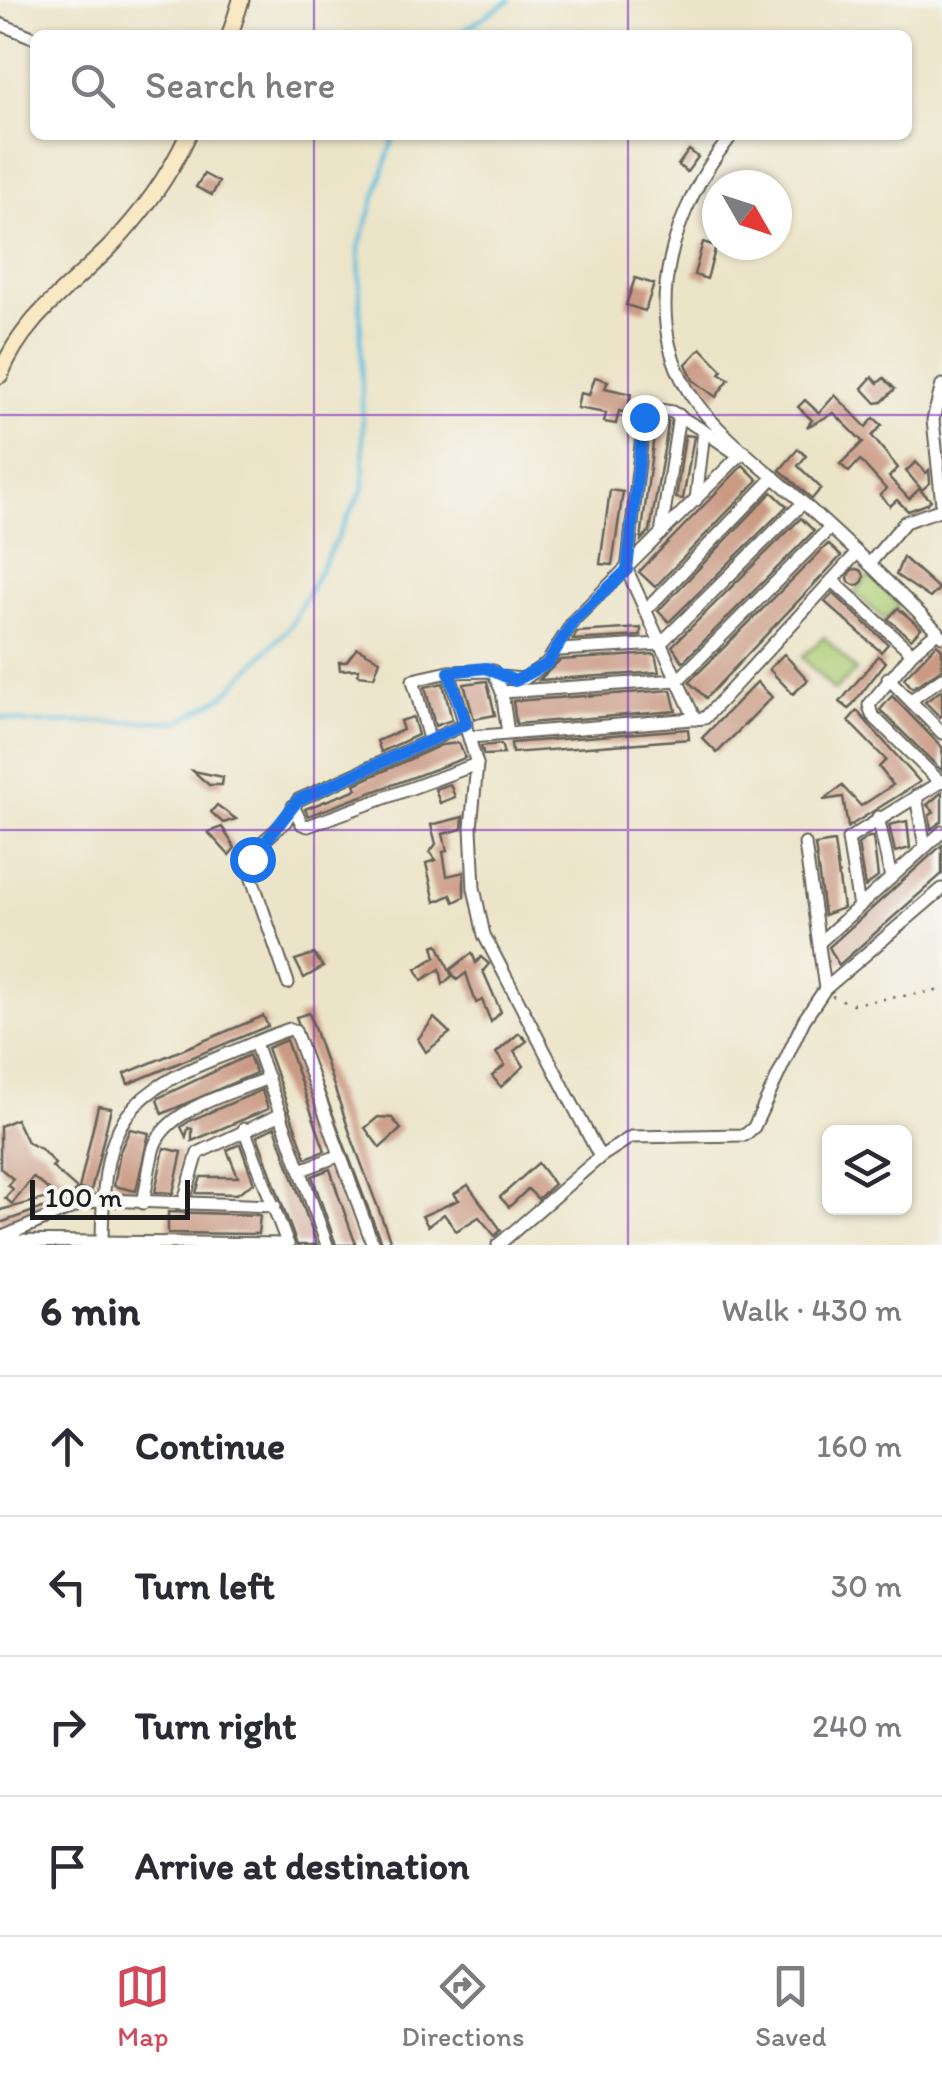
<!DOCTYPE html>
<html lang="en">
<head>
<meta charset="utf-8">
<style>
  :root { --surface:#fff; --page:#f2f2f3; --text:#2b2b33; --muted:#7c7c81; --line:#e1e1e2; --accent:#d1495b }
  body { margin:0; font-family:Itim,sans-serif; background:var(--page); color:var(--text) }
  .controls { position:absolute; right:30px; bottom:30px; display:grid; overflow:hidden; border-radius:15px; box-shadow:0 2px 8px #0004 }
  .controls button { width:90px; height:90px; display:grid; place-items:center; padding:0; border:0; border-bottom:2px solid var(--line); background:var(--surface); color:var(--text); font:50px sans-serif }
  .compass { position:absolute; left:702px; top:170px; width:90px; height:90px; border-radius:50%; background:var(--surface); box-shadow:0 2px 8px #0004; rotate:129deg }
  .scale { position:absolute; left:30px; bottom:25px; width:160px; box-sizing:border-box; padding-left:10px; border:5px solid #1c1c1c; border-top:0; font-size:28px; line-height:35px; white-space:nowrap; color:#1c1c1c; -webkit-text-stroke:8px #f6f6f2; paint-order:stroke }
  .stop { position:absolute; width:30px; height:30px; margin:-22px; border:8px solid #1a73e8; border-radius:50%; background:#fff }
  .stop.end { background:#1a73e8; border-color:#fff; box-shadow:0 2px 10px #0008 }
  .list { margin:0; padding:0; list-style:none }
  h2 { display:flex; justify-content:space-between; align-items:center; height:130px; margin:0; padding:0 40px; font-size:42px }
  h2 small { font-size:32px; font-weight:400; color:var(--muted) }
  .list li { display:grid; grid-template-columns:65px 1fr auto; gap:30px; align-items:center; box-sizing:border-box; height:140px; padding:0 40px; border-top:2px solid var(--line) }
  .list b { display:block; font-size:38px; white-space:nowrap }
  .list em { font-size:32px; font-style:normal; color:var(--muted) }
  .icon { flex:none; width:55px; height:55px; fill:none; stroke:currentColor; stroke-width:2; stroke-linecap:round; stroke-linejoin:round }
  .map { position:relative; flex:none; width:942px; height:1245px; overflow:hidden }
  .search { position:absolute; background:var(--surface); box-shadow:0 2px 8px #0004; left:30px; right:30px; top:30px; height:110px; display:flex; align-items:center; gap:25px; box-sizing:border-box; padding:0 35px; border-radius:15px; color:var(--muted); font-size:38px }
  .sheet { height:690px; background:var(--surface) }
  nav { display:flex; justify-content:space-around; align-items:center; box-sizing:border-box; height:140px; border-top:2px solid var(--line); background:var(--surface); font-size:28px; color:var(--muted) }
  nav a { display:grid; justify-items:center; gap:5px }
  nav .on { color:var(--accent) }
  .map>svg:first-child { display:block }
  .pitch { fill:#aece76; stroke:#657549; stroke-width:2.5 }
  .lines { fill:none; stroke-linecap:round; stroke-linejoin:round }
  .stream { stroke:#5cbcda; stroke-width:4 }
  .building { fill:#ca9a84 }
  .street-casing { stroke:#656258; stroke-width:15 }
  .secondary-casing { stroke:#656258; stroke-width:19 }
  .path { stroke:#656258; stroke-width:2.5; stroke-dasharray:2.5 8; stroke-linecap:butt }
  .street { stroke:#fff; stroke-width:11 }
  .secondary { stroke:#f8e8c3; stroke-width:15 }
  .route { stroke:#1a73e8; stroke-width:12 }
  .grid { fill:none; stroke:#7b2cbf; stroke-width:2.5; stroke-opacity:0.55 }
</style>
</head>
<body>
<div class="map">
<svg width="942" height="1245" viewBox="0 0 942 1245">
  <rect width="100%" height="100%" fill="#f6f6f2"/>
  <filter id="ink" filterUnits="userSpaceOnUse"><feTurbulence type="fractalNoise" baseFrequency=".01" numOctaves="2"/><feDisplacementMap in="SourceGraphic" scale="20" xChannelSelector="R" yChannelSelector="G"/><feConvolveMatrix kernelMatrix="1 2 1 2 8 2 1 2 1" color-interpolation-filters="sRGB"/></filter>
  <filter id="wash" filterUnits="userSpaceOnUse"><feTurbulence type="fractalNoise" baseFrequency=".0048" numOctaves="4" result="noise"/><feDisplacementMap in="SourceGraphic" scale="40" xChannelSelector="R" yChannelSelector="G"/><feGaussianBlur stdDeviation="2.25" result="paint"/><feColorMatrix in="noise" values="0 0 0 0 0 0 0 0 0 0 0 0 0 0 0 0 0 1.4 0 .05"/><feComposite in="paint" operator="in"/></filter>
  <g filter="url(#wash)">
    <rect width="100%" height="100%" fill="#ece4c8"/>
    <!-- pitch -->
    <g class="pitch">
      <path d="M869,576L900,604L885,620L854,592Z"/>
      <path d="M824,637L856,671L834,691L802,657Z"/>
    </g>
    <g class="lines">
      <!-- stream -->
      <g class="stream">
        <path d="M456,35L510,0"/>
        <path d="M0,717L28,723L180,721L225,695L291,625L364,487L359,247L395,135"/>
      </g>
    </g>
    <g id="blocks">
      <!-- building -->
      <g class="building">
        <path d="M689,150L698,157L687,172L678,165Z"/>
        <path d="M204,174L219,182L212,195L196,187Z"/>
        <path d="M703,242L716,246L707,279L694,275Z"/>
        <path d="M635,278L654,284L645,311L626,305Z"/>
        <path d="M701,348L722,370L720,374L729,379L716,397L693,380L686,364Z"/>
        <path d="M595,377L608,381L605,388L631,394L627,413L619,411L616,424L604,422L606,413L577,408L580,393L589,395Z"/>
        <path d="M872,377L878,383L884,378L895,389L882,402L876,403L862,388Z"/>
        <path d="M835,395L866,427L874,418L882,425L872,436L898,468L889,477L909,499L919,489L931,500L927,504L908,511L897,500L890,506L880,495L886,489L860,460L849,472L840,464L863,442L834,413L807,427L812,420L798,407L805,400L819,413Z"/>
        <path d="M656,419L668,421L667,432L650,531L641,540Z"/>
        <path d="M685,435L694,436L683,499L676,498Z"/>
        <path d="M798,449L806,456L798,466L821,488L812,499L780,470Z"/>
        <path d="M916,462L926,473L929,470L930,483L922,490L906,471Z"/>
        <path d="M743,465L758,480L655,587L639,572Z"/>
        <path d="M610,490L623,492L612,565L600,564Z"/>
        <path d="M772,492L787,506L669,622L658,611Z"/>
        <path d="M801,518L814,531L683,662L672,646Z"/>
        <path d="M828,544L841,556L706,698L689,682Z"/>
        <path d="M903,557L939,589L930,598L896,575Z"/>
        <circle cx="856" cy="577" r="8"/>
        <path d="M833,593L888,644L881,652L825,602Z"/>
        <path d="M898,608L921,628L911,639L888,619Z"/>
        <path d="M641,628V636L573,640L577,632Z"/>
        <path d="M937,644L942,649V669L912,688L904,678Z"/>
        <path d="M357,648L380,660L374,677L358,675L359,669L340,670L339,662H346Z"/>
        <path d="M655,654L659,672L539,680L560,660Z"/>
        <path d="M784,654L808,680L793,694L769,669Z"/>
        <path d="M878,656L886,662L849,709L840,702Z"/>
        <path d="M487,681L495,715L474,719L464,684Z"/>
        <path d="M757,682L772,697L717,753L702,738Z"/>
        <path d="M443,683L452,720L435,726L425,687Z"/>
        <path d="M671,690L676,711L516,724L513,701Z"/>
        <path d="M942,690V716L940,717L925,702Z"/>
        <path d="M892,696L942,747V771L880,710Z"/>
        <path d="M857,711L920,782L848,827L843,797L823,800L842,786L861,806L893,785L879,767L886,760L848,721Z"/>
        <path d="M413,717L418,735L381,752L377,741L403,730L400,721Z"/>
        <path d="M688,729L689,739L512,753L511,743Z"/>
        <path d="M459,743L465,758L308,816L305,809L357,789L355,784L441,745Z"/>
        <path d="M501,744L504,754L484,755L481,746Z"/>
        <path d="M193,771L223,777L222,785H209Z"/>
        <path d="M450,784L455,797L440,803L435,789Z"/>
        <path d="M942,792V821L931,829L929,816L934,812L927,805Z"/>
        <path d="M217,805L236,819L223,823L211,812Z"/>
        <path d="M463,817L462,829L443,834L447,851L443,852L447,876L464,872V897L454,902L451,895L435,902L426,863L436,860L430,852L436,844L431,825Z"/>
        <path d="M907,821L910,848L895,852L889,825Z"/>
        <path d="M222,827L235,848L229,855L208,832Z"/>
        <path d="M869,837H873L878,877L865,887L858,844Z"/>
        <path d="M834,842L843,908L824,915L815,845Z"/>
        <path d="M942,845V874L839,965L829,947Z"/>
        <path d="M438,944L452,976L443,984L440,969L422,980L416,969L436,957L433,946Z"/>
        <path d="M472,953L476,963L481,957L489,964L483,971L501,1012L491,1022L482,1000L476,1003L466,973L457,980L450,970Z"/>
        <path d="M314,954L323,967L304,978L295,960Z"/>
        <path d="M309,1013L352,1139L392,1245H382L296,1017Z"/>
        <path d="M263,1016L268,1026L128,1084L124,1074Z"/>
        <path d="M434,1018L450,1033L426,1052L418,1039Z"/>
        <path d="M519,1033L527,1041L514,1051L524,1066L501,1087L492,1076L505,1065L496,1053Z"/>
        <path d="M286,1040L325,1151L306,1158L267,1048Z"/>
        <path d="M249,1055L256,1073L162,1114L157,1100L160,1097Z"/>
        <path d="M262,1090L268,1109L192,1141V1129L188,1128L186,1137L181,1127L191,1120Z"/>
        <path d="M98,1106L111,1108L91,1191L79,1189Z"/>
        <path d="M378,1117L392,1118L401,1129L380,1148L365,1128Z"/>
        <path d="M16,1119L27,1142L41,1149L55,1164L52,1167L77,1189L68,1199L0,1223V1210L56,1196L33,1177L12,1204L5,1198L13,1189L8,1185L13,1179L0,1168V1126Z"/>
        <path d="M275,1127L317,1245H297L257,1136Z"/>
        <path d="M130,1129L149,1133L136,1191L114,1186L120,1151Z"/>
        <path d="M240,1144L254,1183L236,1194L196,1193L201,1177H238L227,1150Z"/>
        <path d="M164,1148L182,1152L173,1193L155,1192Z"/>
        <path d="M538,1163L554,1184L538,1199L528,1189L509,1207L500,1197Z"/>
        <path d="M330,1169L338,1194L356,1245H336L312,1176Z"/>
        <path d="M468,1185L501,1230L495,1236L479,1217L456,1231L444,1214L428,1226L422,1216L459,1200L454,1194Z"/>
        <path d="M168,1212L260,1215L258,1234L168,1233Z"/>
      </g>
    </g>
  </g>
  <g filter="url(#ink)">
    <use href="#blocks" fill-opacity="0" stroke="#656258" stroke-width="2.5"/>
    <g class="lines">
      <!-- street casing -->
      <g class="street-casing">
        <g id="street">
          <path d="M0,24L35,38"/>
          <path d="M729,139C675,205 641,308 686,387C708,427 764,468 799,499C848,543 896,589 942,636"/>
          <path d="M942,385L933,420L942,504"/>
          <path d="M704,431L740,456"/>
          <path d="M661,534L679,415"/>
          <path d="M869,564L905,522L942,509"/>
          <path d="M832,580L912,653"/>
          <path d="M645,611L774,477"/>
          <path d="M938,631L912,653L869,705L872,715L940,782"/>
          <path d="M559,650L660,644L803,503"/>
          <path d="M498,677L524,679L547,663L574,620L744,451"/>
          <path d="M888,678L942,733"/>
          <path d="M502,692L678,680L830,528"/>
          <path d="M911,700L942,678"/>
          <path d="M695,719L627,570L644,417L653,409L672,412L704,431L696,500"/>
          <path d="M508,733L502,692L493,671L449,672L477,764L471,828L474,888L484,935L600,1157"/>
          <path d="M470,737L705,718L857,553"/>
          <path d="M429,739L413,680L449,672"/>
          <path d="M916,796L925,847"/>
          <path d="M293,806L302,824L308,826L477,764"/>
          <path d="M878,817L891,878"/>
          <path d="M805,844L825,989"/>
          <path d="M859,907L848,839L942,781"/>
          <path d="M821,941L942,832"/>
          <path d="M288,983L249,870L258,846L285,822L298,800L466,724"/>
          <path d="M255,1043L327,1245"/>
          <path d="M244,1129L288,1245"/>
          <path d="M301,1170L338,1156"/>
          <path d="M143,1203C147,1185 149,1165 154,1147C167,1108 233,1093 268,1078"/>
          <path d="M183,1204L198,1153L281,1114"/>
          <path d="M0,1238L83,1203L103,1200L275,1206"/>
          <path d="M0,1241L288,1244"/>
          <path d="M102,1245C103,1135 112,1099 217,1058C241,1049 265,1037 290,1029L295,1031L373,1245"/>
          <path d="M498,1245L600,1157L631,1137L745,1135L754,1127L804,1020L825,989L942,889"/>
        </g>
      </g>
      <!-- secondary casing -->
      <g class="secondary-casing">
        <g id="secondary">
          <path d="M230,35L241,0"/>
          <path d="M0,375C22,319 68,289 109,248C142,214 168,178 188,135"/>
        </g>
      </g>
      <!-- path -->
      <path class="path" d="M832,996L852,1004L942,990"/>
      <!-- street -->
      <use href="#street" class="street"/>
      <!-- secondary -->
      <use href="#secondary" class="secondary"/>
    </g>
  </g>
  <g class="lines" filter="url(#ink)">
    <!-- route -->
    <path class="route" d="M252,859L298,800L466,724L449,672L486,668L515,681L547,664L574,620L627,570L644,417"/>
  </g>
  <!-- grid -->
  <path class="grid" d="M314,0V35M628,0V35M314,135V1245M628,135V1245M0,415H942M0,830H942"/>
</svg>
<div class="controls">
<button><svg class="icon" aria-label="layers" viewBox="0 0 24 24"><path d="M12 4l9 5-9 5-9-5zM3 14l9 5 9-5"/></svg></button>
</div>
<svg class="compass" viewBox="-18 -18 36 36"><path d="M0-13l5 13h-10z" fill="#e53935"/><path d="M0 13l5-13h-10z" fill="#7c7c81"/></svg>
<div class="scale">100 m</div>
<div class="stop" style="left:252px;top:859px"></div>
<div class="stop end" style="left:644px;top:417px"></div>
<div class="search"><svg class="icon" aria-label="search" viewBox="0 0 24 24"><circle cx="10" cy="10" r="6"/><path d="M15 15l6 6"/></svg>Search here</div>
</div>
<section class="sheet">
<h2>6 min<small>Walk · 430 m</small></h2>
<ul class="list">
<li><svg class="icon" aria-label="ahead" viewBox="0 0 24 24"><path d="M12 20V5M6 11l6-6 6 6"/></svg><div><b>Continue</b></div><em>160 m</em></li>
<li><svg class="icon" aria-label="left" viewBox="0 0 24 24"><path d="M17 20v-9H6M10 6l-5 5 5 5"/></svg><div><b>Turn left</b></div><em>30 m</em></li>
<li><svg class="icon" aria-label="right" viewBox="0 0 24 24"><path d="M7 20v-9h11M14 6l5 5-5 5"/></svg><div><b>Turn right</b></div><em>240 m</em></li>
<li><svg class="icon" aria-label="arrive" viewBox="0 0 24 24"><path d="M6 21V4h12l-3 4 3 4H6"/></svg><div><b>Arrive at destination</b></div></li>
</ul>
</section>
<nav>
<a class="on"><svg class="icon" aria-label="map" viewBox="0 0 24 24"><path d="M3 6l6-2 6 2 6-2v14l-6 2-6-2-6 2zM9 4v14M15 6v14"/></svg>Map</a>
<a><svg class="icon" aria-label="directions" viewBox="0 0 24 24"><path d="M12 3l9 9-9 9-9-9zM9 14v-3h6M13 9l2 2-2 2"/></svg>Directions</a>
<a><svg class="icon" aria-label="saved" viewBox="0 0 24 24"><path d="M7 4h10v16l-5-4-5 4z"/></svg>Saved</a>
</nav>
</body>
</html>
